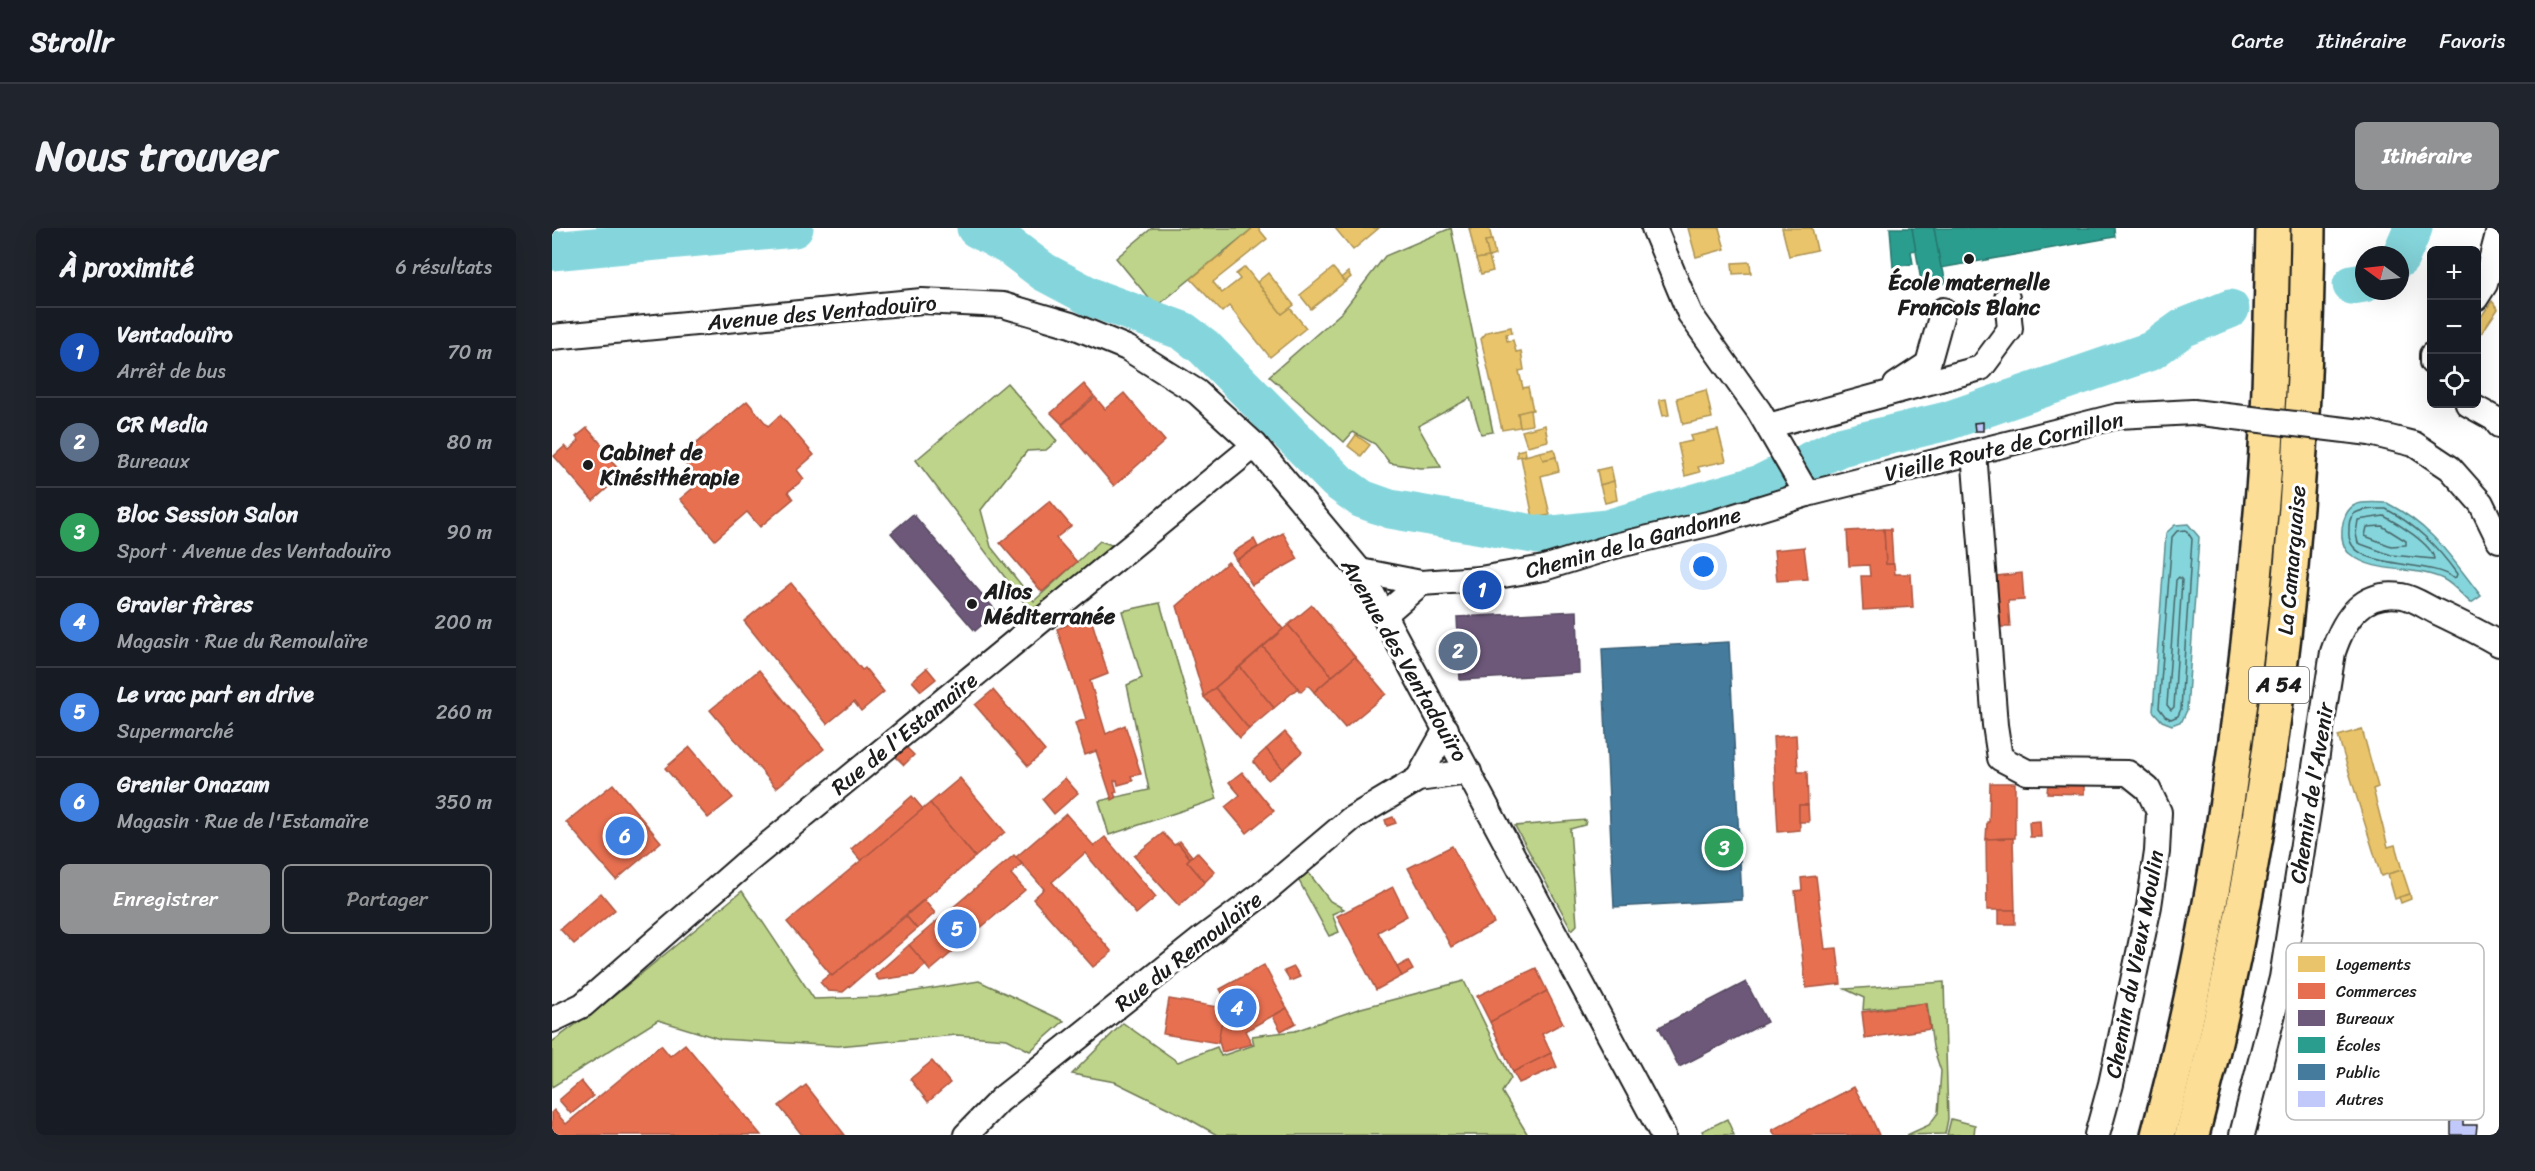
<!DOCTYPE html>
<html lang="fr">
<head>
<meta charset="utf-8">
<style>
  :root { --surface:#171b24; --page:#20242c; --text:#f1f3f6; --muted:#9ea1a6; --line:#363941; --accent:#919294 }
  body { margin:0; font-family:Sriracha,sans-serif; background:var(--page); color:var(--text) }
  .controls { position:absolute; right:18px; top:18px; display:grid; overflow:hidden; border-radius:9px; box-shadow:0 6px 24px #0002 }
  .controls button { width:54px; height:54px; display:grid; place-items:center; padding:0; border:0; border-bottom:2px solid var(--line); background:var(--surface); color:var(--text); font:30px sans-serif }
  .compass { position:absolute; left:1803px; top:18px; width:54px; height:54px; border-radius:50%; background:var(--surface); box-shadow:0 6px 24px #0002; rotate:285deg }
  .you { position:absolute; left:1152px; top:339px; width:21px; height:21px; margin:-15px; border:4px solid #fff; border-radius:50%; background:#1a73e8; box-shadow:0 0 0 9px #1a73e833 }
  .badge { display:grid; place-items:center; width:39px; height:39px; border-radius:50%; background:var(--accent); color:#fff; font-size:20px; font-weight:700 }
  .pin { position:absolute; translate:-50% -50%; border:3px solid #fff; box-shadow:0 2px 6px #0006 }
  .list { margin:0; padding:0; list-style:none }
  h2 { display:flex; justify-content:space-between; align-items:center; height:78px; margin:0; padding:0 24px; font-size:26px }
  h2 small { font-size:20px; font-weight:400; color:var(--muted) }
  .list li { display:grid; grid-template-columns:39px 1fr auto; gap:18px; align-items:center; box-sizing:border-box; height:90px; padding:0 24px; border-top:2px solid var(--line) }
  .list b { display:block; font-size:22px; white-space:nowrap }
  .list p { margin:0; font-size:20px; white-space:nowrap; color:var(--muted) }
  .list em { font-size:20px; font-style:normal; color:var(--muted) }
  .actions { display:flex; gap:12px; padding:18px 24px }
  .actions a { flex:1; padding:14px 0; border:2px solid var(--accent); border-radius:9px; text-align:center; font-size:21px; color:var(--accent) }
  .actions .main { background:var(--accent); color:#fff }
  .icon { flex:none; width:33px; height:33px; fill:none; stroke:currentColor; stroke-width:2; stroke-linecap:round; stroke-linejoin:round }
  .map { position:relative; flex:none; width:1947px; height:907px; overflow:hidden; border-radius:9px }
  header { display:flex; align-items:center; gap:36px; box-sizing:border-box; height:84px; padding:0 30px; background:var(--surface); border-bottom:2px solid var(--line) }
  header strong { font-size:28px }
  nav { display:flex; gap:33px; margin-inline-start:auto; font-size:21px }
  .intro { display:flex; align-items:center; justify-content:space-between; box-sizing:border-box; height:144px; padding:0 36px }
  h1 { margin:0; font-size:42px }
  .button { padding:15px 27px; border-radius:9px; background:var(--accent); color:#fff; font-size:21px; font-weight:700 }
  main { display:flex; gap:36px; padding:0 36px }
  aside { flex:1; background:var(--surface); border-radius:9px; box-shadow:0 6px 24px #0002 }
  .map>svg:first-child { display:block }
  .green { fill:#bed48a; stroke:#6d7853; stroke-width:1.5 }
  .water { fill:#85d6dc; stroke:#5b8c8f; stroke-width:1.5 }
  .homes { fill:#e9c46a; stroke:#ac9253; stroke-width:1.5 }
  .shops { fill:#e76f51; stroke:#aa5641; stroke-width:1.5 }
  .offices { fill:#6d597a; stroke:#55475e; stroke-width:1.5 }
  .schools { fill:#2a9d8f; stroke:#26766c; stroke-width:1.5 }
  .public { fill:#457b9d; stroke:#395e76; stroke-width:1.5 }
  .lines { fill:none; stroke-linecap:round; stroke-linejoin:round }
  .shore { stroke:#466669; stroke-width:1.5 }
  .river { stroke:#85d6dc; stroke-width:39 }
  .building { fill:#c0c9fa; stroke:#1c1c1c; stroke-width:1.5 }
  .minor-casing { stroke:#1c1c1c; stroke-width:28 }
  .highway-casing { stroke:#1c1c1c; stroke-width:38 }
  .minor { stroke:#fff; stroke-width:24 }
  .highway { stroke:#fcde96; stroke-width:33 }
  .minor-bridge-casing { stroke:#1c1c1c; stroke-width:28; stroke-linecap:butt }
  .minor-bridge { stroke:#fff; stroke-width:24 }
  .poi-dot { fill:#1c1c1c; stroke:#fff; stroke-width:2 }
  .labels { text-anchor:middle; stroke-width:6; stroke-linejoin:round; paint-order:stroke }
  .shield { fill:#fff; stroke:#606060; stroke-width:1.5 }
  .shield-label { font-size:21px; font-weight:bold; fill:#1c1c1c }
  .poi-label { font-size:22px; font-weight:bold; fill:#1c1c1c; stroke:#fff; text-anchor:start }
  .street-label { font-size:22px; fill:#1c1c1c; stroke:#fff }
  .key { fill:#fff; stroke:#bbb; stroke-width:1.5 }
  .key-label { font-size:16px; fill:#1c1c1c }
</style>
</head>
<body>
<header>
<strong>Strollr</strong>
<nav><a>Carte</a><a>Itinéraire</a><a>Favoris</a></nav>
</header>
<div class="intro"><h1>Nous trouver</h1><a class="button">Itinéraire</a></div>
<main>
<aside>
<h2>À proximité<small>6 résultats</small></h2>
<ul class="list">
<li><span class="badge" style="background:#1a4fb4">1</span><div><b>Ventadouïro</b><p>Arrêt de bus</p></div><em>70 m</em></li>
<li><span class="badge" style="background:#5c6f8a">2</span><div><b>CR Media</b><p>Bureaux</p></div><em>80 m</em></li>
<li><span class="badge" style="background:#2e9e5b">3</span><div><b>Bloc Session Salon</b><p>Sport · Avenue des Ventadouïro</p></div><em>90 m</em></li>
<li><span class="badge" style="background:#3f7fe0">4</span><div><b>Gravier frères</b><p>Magasin · Rue du Remoulaïre</p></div><em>200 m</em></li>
<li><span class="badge" style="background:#3f7fe0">5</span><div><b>Le vrac part en drive</b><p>Supermarché</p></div><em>260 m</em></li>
<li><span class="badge" style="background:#3f7fe0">6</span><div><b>Grenier Onazam</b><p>Magasin · Rue de l'Estamaïre</p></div><em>350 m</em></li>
</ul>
<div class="actions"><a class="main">Enregistrer</a><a>Partager</a></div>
</aside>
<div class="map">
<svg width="1947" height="907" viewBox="0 0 1947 907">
  <rect width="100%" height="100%" fill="#fff"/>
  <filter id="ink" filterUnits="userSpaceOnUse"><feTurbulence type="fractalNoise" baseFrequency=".0167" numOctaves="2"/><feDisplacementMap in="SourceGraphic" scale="12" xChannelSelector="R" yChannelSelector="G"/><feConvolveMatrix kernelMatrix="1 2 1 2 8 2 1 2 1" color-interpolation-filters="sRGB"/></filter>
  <g filter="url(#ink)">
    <!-- green -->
    <g class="green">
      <path d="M600,0H701L604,79L564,30Z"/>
      <path d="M899,0L941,204L929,206L918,170L866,198L889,239L868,240L838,235L823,216L801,204L792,214L717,148L790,84L833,28Z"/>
      <path d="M455,155L505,213L494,222L475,223L429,282L439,319L482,373L548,313L560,317L480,385L364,232Z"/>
      <path d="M608,375L665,571L557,607L547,573L597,562L575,457L590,450L570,383Z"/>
      <path d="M1034,592L1033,597L1018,601L1025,697L1020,702L963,598Z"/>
      <path d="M756,644L778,673L792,681L780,686L787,704L777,708L746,651Z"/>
      <path d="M190,663L262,771L326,769L427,753L512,793L478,823L455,811L404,807L286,818L168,811L106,792L0,859V814L62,768Z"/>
      <path d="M912,753L959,850L950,864L976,907H665L630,887L563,854L520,846L571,795L626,834L665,819L669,828L702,817L700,808L743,803L809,780Z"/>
      <path d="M1392,754L1396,891L1393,906L1355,907L1377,897L1386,885L1389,843L1381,819L1375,775L1311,782L1312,770L1293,761Z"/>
      <path d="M1175,891L1182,907H1152L1150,903Z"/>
      <path d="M1399,891L1423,897L1422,907H1395Z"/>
    </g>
    <!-- water -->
    <g class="water">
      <path d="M1835,275C1882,300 1897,327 1929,368L1919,375C1911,368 1901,356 1891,351C1862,337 1824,347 1798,326C1785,317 1788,284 1803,277C1811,273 1826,275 1835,275Z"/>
      <path d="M1636,296L1647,309L1635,482L1630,493L1620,497L1610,493L1601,483L1614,305L1623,297Z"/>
    </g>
    <!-- homes -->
    <g class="homes">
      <path d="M701,0H706L715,11L661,54L670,65L688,51L684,46L693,39L730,86L738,80L754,100L718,129L677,78L670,84L639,51L667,28L668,29Z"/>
      <path d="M783,0H827L801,22Z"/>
      <path d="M917,0H937L940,12L933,13L937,29L924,31Z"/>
      <path d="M1136,0H1167L1173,21L1144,29Z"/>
      <path d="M1230,0H1260L1265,22L1237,28Z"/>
      <path d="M940,12L943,27L937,29L933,13Z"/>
      <path d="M937,29L941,43L929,46L924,31Z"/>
      <path d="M1198,34L1199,45L1181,46L1180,35Z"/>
      <path d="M781,40L793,54L759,81L748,67Z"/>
      <path d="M796,44L799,49L793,54L789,50Z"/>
      <path d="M716,45L742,77L730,86L705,54Z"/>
      <path d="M1940,73L1946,81L1924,113V96Z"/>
      <path d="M959,99L960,105L954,106L955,113L961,112L964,124L969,123L972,142L967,143L971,160L976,159L981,182L966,185L968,199L950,202L929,111L935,104Z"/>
      <path d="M1154,162L1160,190L1131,196L1125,170Z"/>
      <path d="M1114,171L1117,187L1111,188L1107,172Z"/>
      <path d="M978,182L980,197L968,199L966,185Z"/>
      <path d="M993,197L996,213L975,218L970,203Z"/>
      <path d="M1166,202L1174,233L1146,239L1148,244L1133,248L1126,216L1140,213L1138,208Z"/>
      <path d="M804,207L818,217L809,228L796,218Z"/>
      <path d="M973,221L974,227L965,229V223Z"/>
      <path d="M1002,221L1004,229L991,232L988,224Z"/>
      <path d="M988,224L991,232L1004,229L1007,243L989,248L998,287L981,290L969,229Z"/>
      <path d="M1059,239L1062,253L1048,257L1045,242Z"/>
      <path d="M1062,253L1065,272L1053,275L1048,257Z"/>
      <path d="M1810,501L1826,559L1821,561L1836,619L1843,617L1850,642L1829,648L1786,508Z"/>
      <path d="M1850,642L1858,666L1843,671L1836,646Z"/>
      <path d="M1858,666L1859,671L1849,675L1847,669Z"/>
    </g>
    <!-- shops -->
    <g class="shops">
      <path d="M532,156L542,168L510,196L499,185Z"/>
      <path d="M572,165L613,213L562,258L510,197L543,169L553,181Z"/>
      <path d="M195,173L216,198L228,187L262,227L245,242L252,251L236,264L241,271L208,299L195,284L163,312L128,271L148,254L128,229Z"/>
      <path d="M35,200L53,220L50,223L71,246L41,273L2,228L13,218L17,222L27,213L24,209Z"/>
      <path d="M498,273L519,298L504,310L525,334L490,364L448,315Z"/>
      <path d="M1332,301L1334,336H1342L1343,346H1359L1361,379L1311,382L1309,348H1318L1317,337L1297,338L1295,303Z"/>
      <path d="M1332,301H1339L1341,336H1334Z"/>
      <path d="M731,305L746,331L700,357L684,332Z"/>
      <path d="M702,311L706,319L684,332L680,325Z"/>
      <path d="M1252,319L1256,351L1225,353L1222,322Z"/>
      <path d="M676,334L731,401L652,469L625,378Z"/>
      <path d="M1470,345L1472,372L1456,373L1458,399H1448L1445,348Z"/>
      <path d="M239,355L310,442L313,440L332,464L309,483L302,474L275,496L192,393Z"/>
      <path d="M760,377L803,429L780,448L736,397Z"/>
      <path d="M538,387L556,446L538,453L554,506L573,497L589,546L579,548L581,553L566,557L565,552L562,553L565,564L562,565L564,570L560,572L544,523L533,527L523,495L534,491L505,401Z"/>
      <path d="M736,397L780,448L762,464L756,457L749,464L711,419Z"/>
      <path d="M711,419L746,460L722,480L688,439Z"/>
      <path d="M803,429L834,466L793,500L762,464Z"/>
      <path d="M688,439L722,480L697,501L663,460Z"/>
      <path d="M375,440L384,451L369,463L360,453Z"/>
      <path d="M207,442L272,521L224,560L158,482Z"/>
      <path d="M663,460L697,501L688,510L652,469Z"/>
      <path d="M441,462L493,523L476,538L423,477Z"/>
      <path d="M733,504L750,524L731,541L714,521Z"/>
      <path d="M1244,507L1246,544H1255L1256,577H1247L1248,602L1226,604L1221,509Z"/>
      <path d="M138,519L181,570L156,590L113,540Z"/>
      <path d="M354,519L362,527L352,537L343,528Z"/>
      <path d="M714,521L731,541L716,552L701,533Z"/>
      <path d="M690,544L722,583L695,605L673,579L688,567L677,554Z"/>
      <path d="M408,550L453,604L423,629L378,575Z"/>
      <path d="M513,550L526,565L502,586L490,571Z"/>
      <path d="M1438,555H1463V610L1434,611L1435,594H1437Z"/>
      <path d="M1496,555L1533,556V566L1495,565Z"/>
      <path d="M61,556L109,614L64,652L14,594Z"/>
      <path d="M360,568L371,581L309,633L299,621Z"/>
      <path d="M378,575L423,629L280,748L235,694Z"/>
      <path d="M1247,577H1256L1257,594H1247Z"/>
      <path d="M514,586L542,618L553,609L604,669L584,686L533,625L500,654L560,724L541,739L481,671L492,661L464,629Z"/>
      <path d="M841,589L844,595L835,598L833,592Z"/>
      <path d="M1488,593L1489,609H1478L1477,594Z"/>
      <path d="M611,605L622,617L626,615L638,630L635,633L653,654L627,678L582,628Z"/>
      <path d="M1461,610L1463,682H1435L1434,611Z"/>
      <path d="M628,613L640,628L638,630L626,615Z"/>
      <path d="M900,618L942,695L899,719L856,640Z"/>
      <path d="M645,624L663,644L653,654L635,633Z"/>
      <path d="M462,627L470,636L459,646L473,662L378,743L357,717Z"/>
      <path d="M1264,648L1273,721L1285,720L1289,756L1254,760L1243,663L1250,662L1249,650Z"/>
      <path d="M841,659L855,688L826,704L850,748L824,762L785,688Z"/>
      <path d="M49,665L63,682L22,716L8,701Z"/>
      <path d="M372,672L383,685L365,701L354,688Z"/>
      <rect x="1447" y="682" width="16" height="14"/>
      <path d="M354,688L365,701L291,764L276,763L268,754L278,746L280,748Z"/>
      <path d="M357,717L374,737L362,747L327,752L323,747Z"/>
      <path d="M856,733L861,742L850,748L845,739Z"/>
      <path d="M712,737L735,780L693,803L700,816L670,824L666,810L671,781L677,778L668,761Z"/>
      <path d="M742,739L748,749L738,753L732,743Z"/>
      <path d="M984,740L995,763L938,794L925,768Z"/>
      <path d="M995,763L1011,795L990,806L999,825L961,844L938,794Z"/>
      <path d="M617,771L672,780L666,815L611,806Z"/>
      <path d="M1374,775L1378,801L1313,810L1310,784Z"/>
      <path d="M735,780L744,795L729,803L721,788Z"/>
      <path d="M133,816L209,907H0V884L2,882L14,896L109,817L118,828Z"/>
      <path d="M999,825L1005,839L967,855L961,844Z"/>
      <path d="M380,833L398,855L376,874L358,851Z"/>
      <path d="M29,853L41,868L19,886L7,872Z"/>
      <path d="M254,857L293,907H250L227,878Z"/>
      <path d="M1302,859L1313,879L1314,878L1327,907H1223L1220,902Z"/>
    </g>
    <!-- offices -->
    <g class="offices">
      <path d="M361,286L445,384L423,403L339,305Z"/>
      <path d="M1025,383L1027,445L908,452L905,389Z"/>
      <path d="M1194,754L1215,794L1127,839L1107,799Z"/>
    </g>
    <!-- schools -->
    <g class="schools">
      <path d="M1338,0H1360L1365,22L1359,23L1361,36L1341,39Z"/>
      <path d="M1360,0H1382L1394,55L1370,59Z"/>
      <path d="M1382,0H1562L1563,9L1389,40Z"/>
    </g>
    <!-- public -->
    <path class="public" d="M1177,414L1190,672L1062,679L1050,421Z"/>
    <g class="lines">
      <!-- shore -->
      <g class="shore">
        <path d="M1834,281C1864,297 1885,318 1905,346L1904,349L1901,350C1877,330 1792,344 1797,302C1797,296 1797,290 1802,286C1809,280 1825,281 1834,281Z"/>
        <path d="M1832,288C1845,295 1881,317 1882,331L1839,327L1806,315L1804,306L1806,292Z"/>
        <path d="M1830,298L1854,313V317L1839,318L1813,308L1815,299Z"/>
        <path d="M1634,302L1640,311L1629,481L1626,488L1619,491L1613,488L1607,480L1620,309L1625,303Z"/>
        <path d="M1627,349L1630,352L1622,479L1619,482L1615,477L1624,352Z"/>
      </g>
      <!-- river -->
      <g class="river">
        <path d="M424,0L459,19L492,44L541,70L631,103L652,119L785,253L810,271L838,281L993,308L1055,301L1209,256L1223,249"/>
        <path d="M0,23L242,0"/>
        <path d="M1848,30L1861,0"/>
        <path d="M1800,57L1812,55"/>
        <path d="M1258,233L1288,219L1395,193L1599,123L1631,100L1678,81"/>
      </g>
    </g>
    <!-- building -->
    <g class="building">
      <path d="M1431,194V203H1423L1422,195Z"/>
      <path d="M1899,884H1911V897H1925L1924,907H1899Z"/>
    </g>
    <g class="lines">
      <!-- minor casing -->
      <g class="minor-casing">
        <g id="minor">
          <path d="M1102,0L1138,86L1207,183L1255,266"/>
          <path d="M1924,70L1933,56L1947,2"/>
          <path d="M0,109L370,73L451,77L519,97L575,120L645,164L703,217L808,343L1111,907"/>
          <path d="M1880,127V134"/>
          <path d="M1344,157L1376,136L1391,82"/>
          <path d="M1916,176L1943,191L1947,197"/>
          <path d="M1216,198L1429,140L1458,101L1455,70"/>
          <path d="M1818,205L1862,216L1898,240L1929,275L1947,312"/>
          <path d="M1422,224L1443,497L1448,530L1475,544L1576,545L1596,561L1607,584L1605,624L1597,678L1559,856L1545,907"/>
          <path d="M808,343L869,355L928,351L992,340L1063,318L1164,294L1255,266L1566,188L1641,184"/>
          <path d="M832,387L869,355"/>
          <path d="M866,551L894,501"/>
          <path d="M0,792L31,777L196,633L703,217"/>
          <path d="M414,907L448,872L651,710L709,667L799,591L866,551L917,544"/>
          <path d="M1690,907L1730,750L1781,424C1792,391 1810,362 1850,368C1862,370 1874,379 1885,384C1906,394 1927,404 1947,416"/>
        </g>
      </g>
      <!-- highway casing -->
      <g class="highway-casing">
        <g id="highway">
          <path d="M1606,907C1661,704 1691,494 1709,285C1718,191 1719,95 1721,0"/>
          <path d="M1640,907C1718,611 1753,306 1756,0"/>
        </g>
      </g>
      <!-- minor -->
      <use href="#minor" class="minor"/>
      <!-- highway -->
      <use href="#highway" class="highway"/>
      <!-- minor-bridge casing -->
      <g class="minor-bridge-casing">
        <path id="minor-bridge" d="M1641,184L1818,205"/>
      </g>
      <!-- minor-bridge -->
      <use href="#minor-bridge" class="minor-bridge"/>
    </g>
  </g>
  <!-- markers -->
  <g class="poi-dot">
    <circle cx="1417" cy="31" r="6"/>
    <circle cx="36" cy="237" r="6"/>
    <circle cx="420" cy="376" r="6"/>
  </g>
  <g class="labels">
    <!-- shield labels -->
    <rect class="shield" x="1697" y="439" width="60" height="36" rx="4.5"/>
    <g class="shield-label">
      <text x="1727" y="464">A 54</text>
    </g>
    <!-- poi labels -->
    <g class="poi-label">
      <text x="1417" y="62" text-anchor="middle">École maternelle<tspan x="1417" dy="25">Francois Blanc</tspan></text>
      <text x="48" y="232">Cabinet de<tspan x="48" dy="25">Kinésithérapie</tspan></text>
      <text x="432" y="371">Alios<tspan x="432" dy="25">Méditerranée</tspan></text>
    </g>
    <!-- street labels -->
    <g class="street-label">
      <text transform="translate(270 84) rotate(-5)" y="8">Avenue des Ventadouïro</text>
      <text transform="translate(1452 218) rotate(-13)" y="8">Vieille Route de Cornillon</text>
      <text transform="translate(1081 314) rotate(-15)" y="8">Chemin de la Gandonne</text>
      <text transform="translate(1739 332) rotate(-85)" y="8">La Camarguaise</text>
      <text transform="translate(853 432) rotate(60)" y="8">Avenue des Ventadouïro</text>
      <text transform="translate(352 505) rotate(-39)" y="8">Rue de l'Estamaïre</text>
      <text transform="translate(1759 565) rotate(-81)" y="8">Chemin de l'Avenir</text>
      <text transform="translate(636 723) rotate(-38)" y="8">Rue du Remoulaïre</text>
      <text transform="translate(1582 736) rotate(-79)" y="8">Chemin du Vieux Moulin</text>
    </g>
  </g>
  <!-- legend -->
  <rect x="1734" y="715" width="198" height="177" rx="9" class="key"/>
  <rect x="1746" y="728" width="27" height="16" fill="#e9c46a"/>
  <rect x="1746" y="755" width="27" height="16" fill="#e76f51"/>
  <rect x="1746" y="782" width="27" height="16" fill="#6d597a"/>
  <rect x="1746" y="809" width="27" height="16" fill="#2a9d8f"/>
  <rect x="1746" y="836" width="27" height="16" fill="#457b9d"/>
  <rect x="1746" y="863" width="27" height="16" fill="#c0c9fa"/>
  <g class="key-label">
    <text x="1784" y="742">Logements</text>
    <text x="1784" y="769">Commerces</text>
    <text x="1784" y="796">Bureaux</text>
    <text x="1784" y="823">Écoles</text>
    <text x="1784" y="850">Public</text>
    <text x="1784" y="877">Autres</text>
  </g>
</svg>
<div class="controls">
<button>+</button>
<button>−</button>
<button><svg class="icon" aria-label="locate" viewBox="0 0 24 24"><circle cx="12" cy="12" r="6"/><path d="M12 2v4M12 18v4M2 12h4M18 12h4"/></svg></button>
</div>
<svg class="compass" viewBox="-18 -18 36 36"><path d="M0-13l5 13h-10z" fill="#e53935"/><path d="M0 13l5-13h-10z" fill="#9ea1a6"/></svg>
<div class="you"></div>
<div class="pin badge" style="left:930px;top:362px;background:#1a4fb4">1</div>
<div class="pin badge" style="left:906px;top:423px;background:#5c6f8a">2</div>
<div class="pin badge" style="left:1172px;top:620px;background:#2e9e5b">3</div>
<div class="pin badge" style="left:685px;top:780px;background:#3f7fe0">4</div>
<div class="pin badge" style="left:405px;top:701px;background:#3f7fe0">5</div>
<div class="pin badge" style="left:73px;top:608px;background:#3f7fe0">6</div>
</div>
</main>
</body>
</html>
